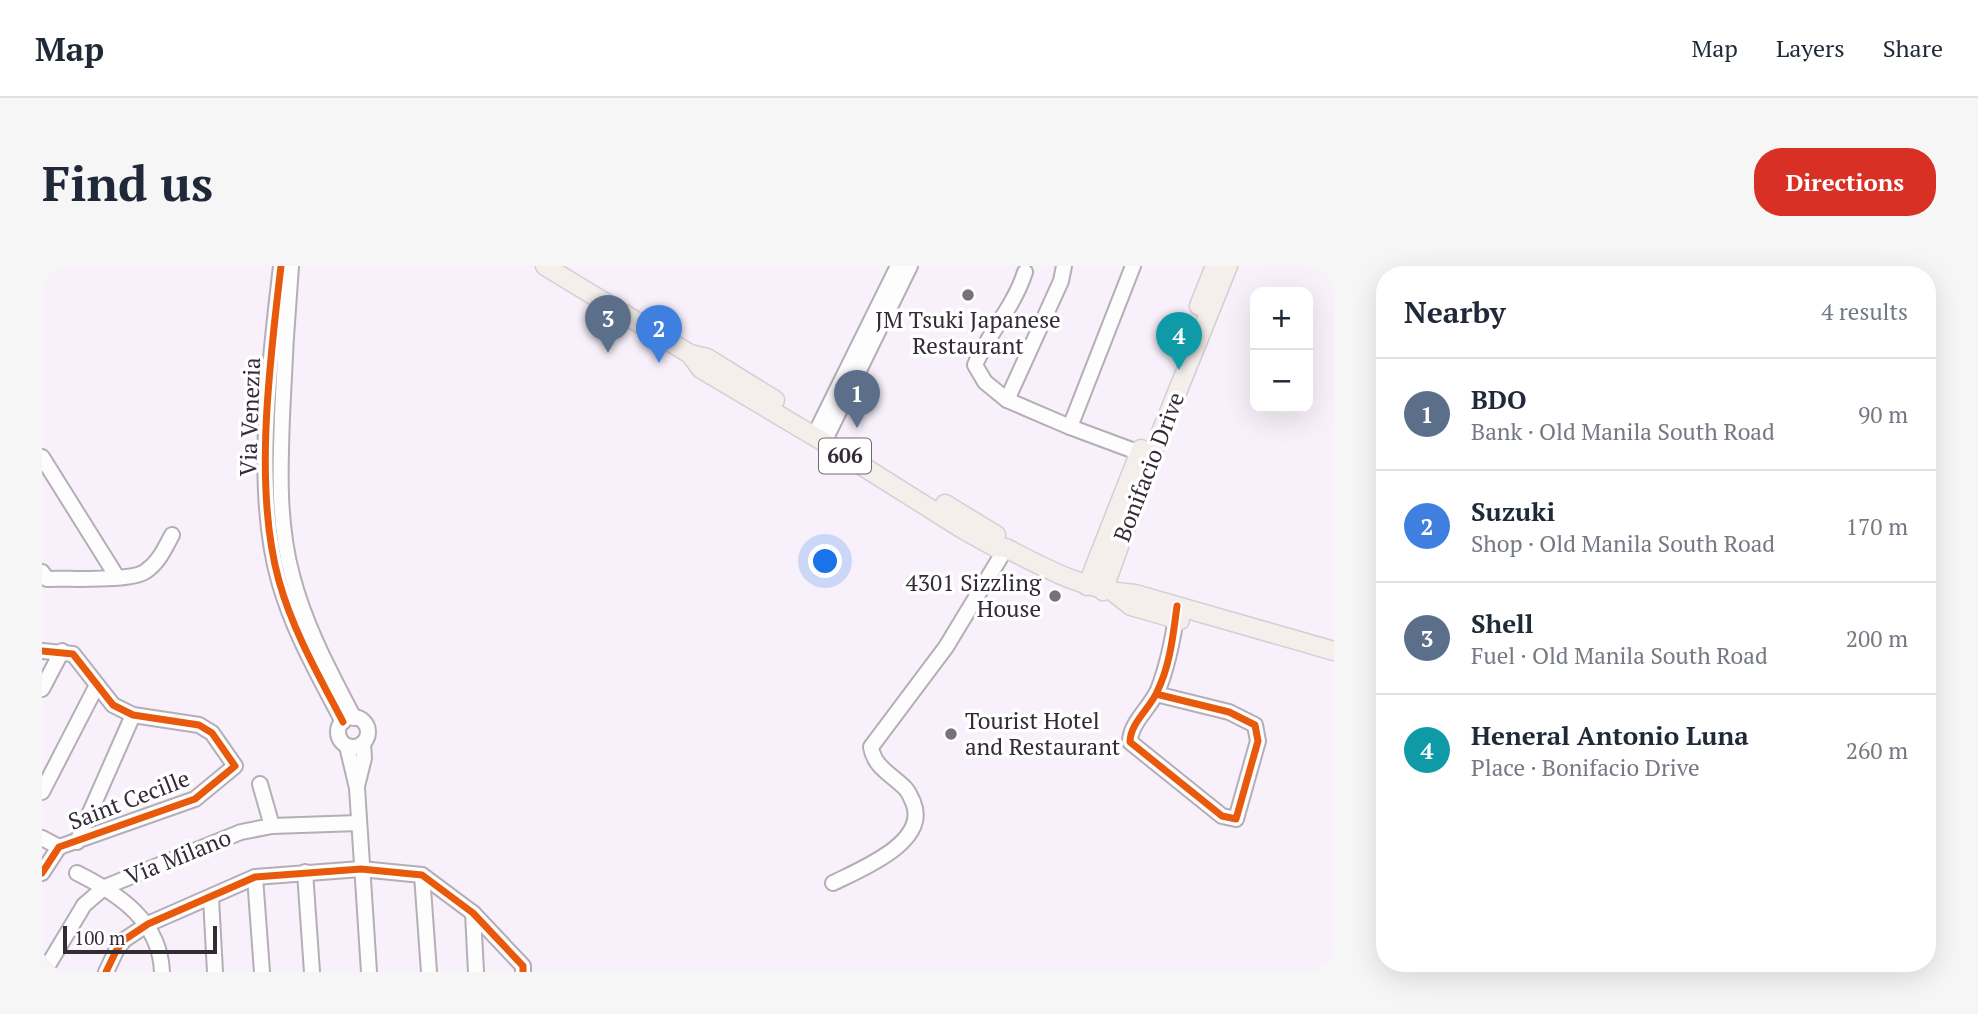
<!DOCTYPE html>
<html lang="en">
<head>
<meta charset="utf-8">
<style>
  :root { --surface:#fff; --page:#f6f6f7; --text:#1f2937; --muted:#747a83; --line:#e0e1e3; --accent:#d93025 }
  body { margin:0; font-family:"PT Serif",serif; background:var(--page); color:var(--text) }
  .controls { position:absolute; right:21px; top:21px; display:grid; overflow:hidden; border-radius:14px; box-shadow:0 7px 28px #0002 }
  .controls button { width:63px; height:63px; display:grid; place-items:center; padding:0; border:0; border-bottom:2px solid var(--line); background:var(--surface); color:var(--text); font:35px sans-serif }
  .scale { position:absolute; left:21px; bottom:18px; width:154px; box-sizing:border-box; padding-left:7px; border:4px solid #332b35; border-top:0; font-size:19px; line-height:24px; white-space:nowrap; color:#332b35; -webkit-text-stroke:5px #fff; paint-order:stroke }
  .you { position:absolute; left:784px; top:296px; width:24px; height:24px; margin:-18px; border:5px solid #fff; border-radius:50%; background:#1a73e8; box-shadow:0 0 0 10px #1a73e833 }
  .badge { display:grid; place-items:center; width:46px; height:46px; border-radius:50%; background:var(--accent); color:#fff; font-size:23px; font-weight:700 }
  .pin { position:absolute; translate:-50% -58px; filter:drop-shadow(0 2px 4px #0008) }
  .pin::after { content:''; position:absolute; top:37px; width:24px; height:21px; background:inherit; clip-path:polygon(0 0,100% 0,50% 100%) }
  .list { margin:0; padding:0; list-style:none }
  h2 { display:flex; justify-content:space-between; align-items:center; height:91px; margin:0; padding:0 28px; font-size:30px }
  h2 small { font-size:23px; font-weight:400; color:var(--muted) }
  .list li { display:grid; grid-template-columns:46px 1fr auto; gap:21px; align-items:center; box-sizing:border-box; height:112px; padding:0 28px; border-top:2px solid var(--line) }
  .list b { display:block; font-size:26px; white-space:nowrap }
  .list p { margin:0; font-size:23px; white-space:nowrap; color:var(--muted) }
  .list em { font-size:23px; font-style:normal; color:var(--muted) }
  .map { position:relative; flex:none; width:1292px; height:706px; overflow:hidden; border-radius:28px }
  header { display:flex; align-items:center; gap:42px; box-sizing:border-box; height:98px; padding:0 35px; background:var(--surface); border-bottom:2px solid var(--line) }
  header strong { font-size:33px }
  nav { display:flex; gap:38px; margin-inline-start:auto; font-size:24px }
  .intro { display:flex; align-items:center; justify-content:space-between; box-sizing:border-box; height:168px; padding:0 42px }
  h1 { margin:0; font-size:49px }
  .button { padding:18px 32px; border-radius:28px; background:var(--accent); color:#fff; font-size:24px; font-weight:700 }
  main { display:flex; gap:42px; padding:0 42px }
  aside { flex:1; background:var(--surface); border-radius:28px; box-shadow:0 7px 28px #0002 }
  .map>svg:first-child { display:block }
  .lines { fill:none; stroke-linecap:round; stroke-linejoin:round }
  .minor-casing { stroke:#b5aeb7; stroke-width:18 }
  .major-casing { stroke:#d4cfd5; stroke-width:21 }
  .minor { stroke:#fefdfe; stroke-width:14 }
  .major { stroke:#f4efea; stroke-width:18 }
  .cycleway-casing { stroke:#fff; stroke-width:11 }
  .cycleway { stroke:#e8590c; stroke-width:7 }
  .poi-dot { fill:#78707a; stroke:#fff; stroke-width:2.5 }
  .labels { text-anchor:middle; stroke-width:7; stroke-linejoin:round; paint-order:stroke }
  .shield { fill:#fff; stroke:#706b72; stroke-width:2 }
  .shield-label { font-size:21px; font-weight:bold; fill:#332b35 }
  .poi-label { font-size:23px; fill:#332b35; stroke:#fff }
  .street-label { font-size:23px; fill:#332b35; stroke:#fff }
</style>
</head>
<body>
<header>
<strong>Map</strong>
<nav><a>Map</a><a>Layers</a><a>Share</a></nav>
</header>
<div class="intro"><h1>Find us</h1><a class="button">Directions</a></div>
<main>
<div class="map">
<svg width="1292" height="706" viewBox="0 0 1292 706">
  <rect width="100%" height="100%" fill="#f8f0fa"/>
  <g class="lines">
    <!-- minor casing -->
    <g class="minor-casing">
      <g id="minor">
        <path d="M239,0C228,94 211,223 237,315C251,365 277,410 301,456"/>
        <path d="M249,0C245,50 242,100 240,150C238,204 236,257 250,309C263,360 288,406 312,452"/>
        <path d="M983,6C972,41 947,66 933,99L943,116L965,134L1028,161L1106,190"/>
        <path d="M965,134L1019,15L1022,0"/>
        <path d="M1028,161L1091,0"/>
        <path d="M772,170L856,0"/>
        <path d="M782,176L868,0"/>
        <path d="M0,191L75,311"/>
        <path d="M0,306L5,313C26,312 91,316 104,305C117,296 123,282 130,269"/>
        <path d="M0,385L31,388L71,439L91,449L157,459L170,467L193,500L153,533L17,581L0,607"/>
        <path d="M0,423L20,385"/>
        <path d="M1114,428L1187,446L1213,459L1216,475L1194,553L1180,550L1088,476C1088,457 1108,442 1116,424C1126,399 1131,373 1135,345"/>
        <circle cx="311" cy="466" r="15"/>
        <path d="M305,480L315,522L327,706"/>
        <path d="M218,518L230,560"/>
        <path d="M315,520L322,492L321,477"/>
        <path d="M0,526L55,419"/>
        <path d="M0,572L17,581"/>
        <path d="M35,576L91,449"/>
        <path d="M263,606L270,706"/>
        <path d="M35,607C77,628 118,655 120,706"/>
        <path d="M380,609L387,706"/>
        <path d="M213,611L220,706"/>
        <path d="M791,617C819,603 888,576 871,536C868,530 867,526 863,522C849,508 832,501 829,481L904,381L964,282"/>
        <path d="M169,632L173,706"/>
        <path d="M431,647L434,706"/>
        <path d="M2,706L42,639L63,621L199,566L230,560L316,557"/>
        <path d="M64,706L74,685L82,674L106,658L213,611L319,603L380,609L431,647L481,700V706"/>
      </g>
    </g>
    <!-- major casing -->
    <g class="major-casing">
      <g id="major">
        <path d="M503,0L648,88L665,92L733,134"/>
        <path d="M1157,40L1173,0"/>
        <path d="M648,88L659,103L782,176L922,264L953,281L964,282C1006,304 1046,325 1093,328L1292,385"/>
        <path d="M903,238L954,269"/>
        <path d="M1045,320L1099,183"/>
        <path d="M1061,325L1109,191L1186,0"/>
        <path d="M1071,326L1089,340L1138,354"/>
      </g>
    </g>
    <!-- minor -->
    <use href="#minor" class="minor"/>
    <!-- major -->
    <use href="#major" class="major"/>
    <!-- cycleway casing -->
    <g class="cycleway-casing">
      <g id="cycleway">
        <path d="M239,0C228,94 211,223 237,315C251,365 277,410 301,456"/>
        <path d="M0,385L31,388L71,439L91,449L157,459L170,467L193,500L153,533L17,581L0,607"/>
        <path d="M1114,428L1187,446L1213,459L1216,475L1194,553L1180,550L1088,476C1088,458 1106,444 1114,428C1128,401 1131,370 1135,340"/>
        <path d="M64,706L74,685L82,674L106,658L213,611L319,603L380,609L431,647L481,700V706"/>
      </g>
    </g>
    <!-- cycleway -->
    <use href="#cycleway" class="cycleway"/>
  </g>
  <!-- markers -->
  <g class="poi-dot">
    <circle cx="926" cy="29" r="7"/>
    <circle cx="1013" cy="330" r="7"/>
    <circle cx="909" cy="468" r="7"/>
  </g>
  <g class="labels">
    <!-- shield labels -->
    <rect class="shield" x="777" y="172.5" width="52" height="35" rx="5"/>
    <g class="shield-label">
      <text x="803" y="197">606</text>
    </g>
    <!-- poi labels -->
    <g class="poi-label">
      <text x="926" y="62">JM Tsuki Japanese<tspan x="926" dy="26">Restaurant</tspan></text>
      <text x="999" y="325" text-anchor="end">4301 Sizzling<tspan x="999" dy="26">House</tspan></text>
      <text x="923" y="463" text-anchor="start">Tourist Hotel<tspan x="923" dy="26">and Restaurant</tspan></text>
    </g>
    <!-- street labels -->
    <g class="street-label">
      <text transform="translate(208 151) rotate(-88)" y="8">Via Venezia</text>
      <text transform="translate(1107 201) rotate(-69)" y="8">Bonifacio Drive</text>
      <text transform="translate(87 534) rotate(-21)" y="8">Saint Cecille</text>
      <text transform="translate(136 591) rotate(-22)" y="8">Via Milano</text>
    </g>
  </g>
</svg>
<div class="controls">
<button>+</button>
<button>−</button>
</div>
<div class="scale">100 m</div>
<div class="you"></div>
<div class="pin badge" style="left:815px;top:162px;background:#5c6f8a">1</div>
<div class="pin badge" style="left:617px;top:97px;background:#3f7fe0">2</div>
<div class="pin badge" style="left:566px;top:87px;background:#5c6f8a">3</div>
<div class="pin badge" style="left:1137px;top:104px;background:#0f9aa8">4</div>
</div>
<aside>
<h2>Nearby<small>4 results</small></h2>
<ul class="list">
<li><span class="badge" style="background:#5c6f8a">1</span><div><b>BDO</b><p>Bank · Old Manila South Road</p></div><em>90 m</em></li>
<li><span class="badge" style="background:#3f7fe0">2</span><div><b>Suzuki</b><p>Shop · Old Manila South Road</p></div><em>170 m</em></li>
<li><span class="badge" style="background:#5c6f8a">3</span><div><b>Shell</b><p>Fuel · Old Manila South Road</p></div><em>200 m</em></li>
<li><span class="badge" style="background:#0f9aa8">4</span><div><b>Heneral Antonio Luna</b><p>Place · Bonifacio Drive</p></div><em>260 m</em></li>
</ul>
</aside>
</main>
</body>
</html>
